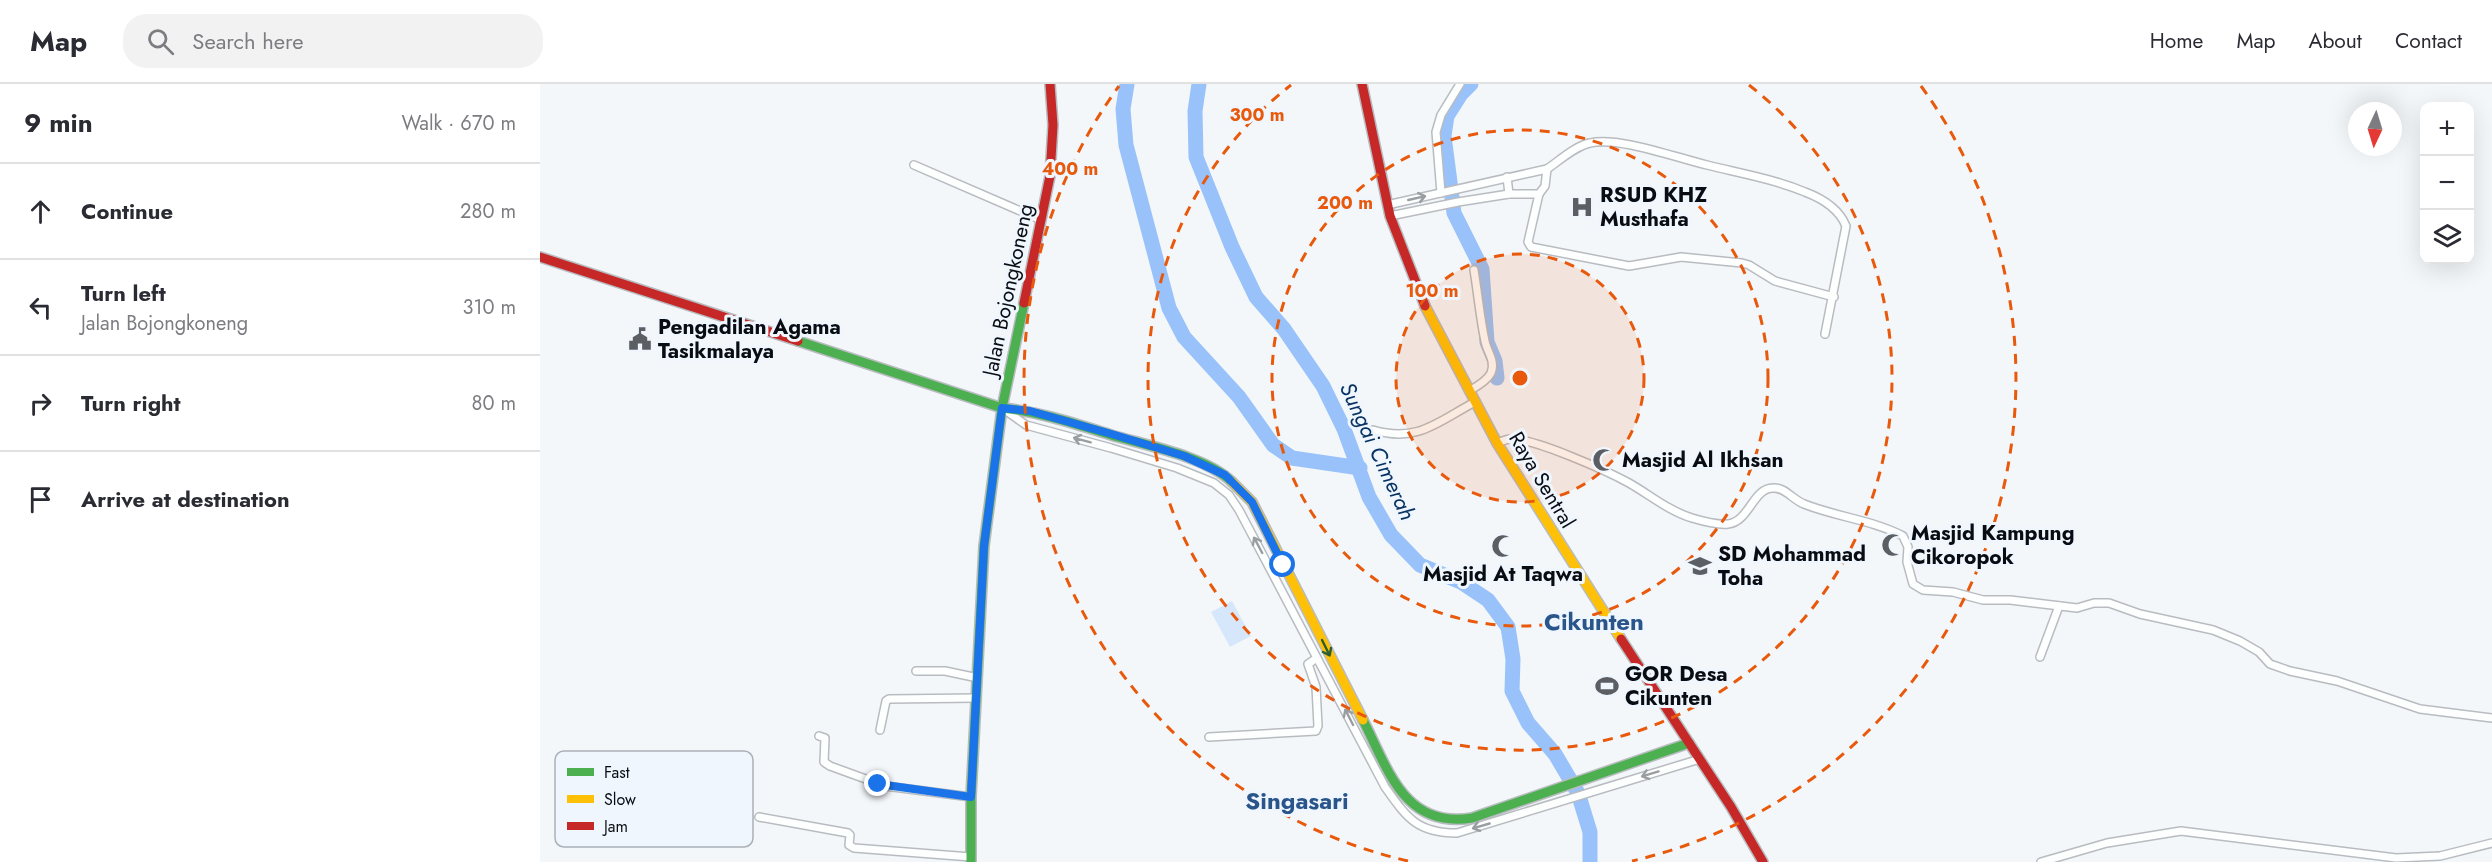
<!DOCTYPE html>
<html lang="en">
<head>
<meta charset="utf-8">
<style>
  :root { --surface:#fff; --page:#f2f2f3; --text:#2b2b33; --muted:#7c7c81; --line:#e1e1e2 }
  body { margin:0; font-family:Jost,sans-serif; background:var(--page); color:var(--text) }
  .controls { position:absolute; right:18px; top:18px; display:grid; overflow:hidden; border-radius:12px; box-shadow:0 6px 24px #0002 }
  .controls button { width:54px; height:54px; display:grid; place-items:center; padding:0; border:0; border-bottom:2px solid var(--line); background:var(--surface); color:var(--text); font:30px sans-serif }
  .compass { position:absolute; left:1808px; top:18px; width:54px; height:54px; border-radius:50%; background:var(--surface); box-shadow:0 6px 24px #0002; rotate:184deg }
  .stop { position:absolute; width:18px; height:18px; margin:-14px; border:4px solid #1a73e8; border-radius:50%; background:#fff }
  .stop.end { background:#1a73e8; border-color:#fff; box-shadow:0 2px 6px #0008 }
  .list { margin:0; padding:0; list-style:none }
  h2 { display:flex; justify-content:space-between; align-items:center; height:78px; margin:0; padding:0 24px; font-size:26px }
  h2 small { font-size:20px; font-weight:400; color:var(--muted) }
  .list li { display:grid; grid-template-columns:39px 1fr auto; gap:18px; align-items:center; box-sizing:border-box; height:96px; padding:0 24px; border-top:2px solid var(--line) }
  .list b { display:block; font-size:22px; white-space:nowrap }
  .list p { margin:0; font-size:20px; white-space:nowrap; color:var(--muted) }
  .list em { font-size:20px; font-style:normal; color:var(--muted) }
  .icon { flex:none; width:33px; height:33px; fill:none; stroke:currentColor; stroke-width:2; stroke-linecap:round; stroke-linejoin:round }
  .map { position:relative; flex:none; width:1952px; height:778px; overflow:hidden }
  header { display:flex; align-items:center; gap:36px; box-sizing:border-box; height:84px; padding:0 30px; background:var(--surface); border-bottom:2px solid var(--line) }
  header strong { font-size:28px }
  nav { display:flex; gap:33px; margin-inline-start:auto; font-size:21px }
  .search { width:420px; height:54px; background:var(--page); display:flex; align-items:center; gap:15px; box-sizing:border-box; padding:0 21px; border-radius:24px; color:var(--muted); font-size:22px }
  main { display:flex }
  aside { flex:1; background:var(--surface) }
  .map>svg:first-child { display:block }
  .green { fill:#d7e7fb }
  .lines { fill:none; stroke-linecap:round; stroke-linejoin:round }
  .river { stroke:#98c2f9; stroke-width:15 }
  .street-casing { stroke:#b8bcc0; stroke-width:10 }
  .fast-casing { stroke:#b8bcc0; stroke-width:12 }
  .slow-casing { stroke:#b8bcc0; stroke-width:12 }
  .jam-casing { stroke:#b8bcc0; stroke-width:12 }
  .street { stroke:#fdfefe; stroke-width:7 }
  .fast { stroke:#4caf50; stroke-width:9 }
  .slow { stroke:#ffc107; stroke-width:9 }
  .jam { stroke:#c62828; stroke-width:9 }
  .oneway { stroke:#9b9ea0 }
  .oneway2 { stroke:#2a5e32 }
  .route { stroke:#1a73e8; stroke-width:8 }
  .ring { fill:none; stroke:#e8590c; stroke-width:3; stroke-dasharray:10 8 }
  .labels { text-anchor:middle; stroke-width:6; stroke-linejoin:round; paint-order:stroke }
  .poi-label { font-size:21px; font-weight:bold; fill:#090d13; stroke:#f0f6fe; text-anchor:start }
  .street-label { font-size:21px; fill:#090d13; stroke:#f0f6fe }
  .water-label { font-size:22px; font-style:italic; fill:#093362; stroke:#f0f6fe }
  .quarter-label { font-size:24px; font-weight:bold; fill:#2a558b; stroke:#f0f6fe }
  .key { fill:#f0f6fe; stroke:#abb0b8; stroke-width:1.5 }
  .key-label { font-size:16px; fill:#090d13 }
  .centre { fill:#e8590c; stroke:#f0f6fe; stroke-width:3 }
  .ring-label { font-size:18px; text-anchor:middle; font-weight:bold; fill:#e8590c; stroke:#f0f6fe; stroke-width:6; stroke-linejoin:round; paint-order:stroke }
</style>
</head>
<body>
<header>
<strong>Map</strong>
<div class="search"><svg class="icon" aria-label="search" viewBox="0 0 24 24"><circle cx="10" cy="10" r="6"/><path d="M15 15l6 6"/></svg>Search here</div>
<nav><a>Home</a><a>Map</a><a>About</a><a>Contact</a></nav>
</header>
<main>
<aside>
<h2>9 min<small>Walk · 670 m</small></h2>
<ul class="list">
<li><svg class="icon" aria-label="ahead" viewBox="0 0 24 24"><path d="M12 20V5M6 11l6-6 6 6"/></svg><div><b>Continue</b></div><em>280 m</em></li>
<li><svg class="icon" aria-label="left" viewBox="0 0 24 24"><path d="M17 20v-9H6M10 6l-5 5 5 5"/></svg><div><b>Turn left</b><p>Jalan Bojongkoneng</p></div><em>310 m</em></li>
<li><svg class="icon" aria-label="right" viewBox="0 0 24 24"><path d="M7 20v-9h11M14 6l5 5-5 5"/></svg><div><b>Turn right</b></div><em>80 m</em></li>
<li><svg class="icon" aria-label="arrive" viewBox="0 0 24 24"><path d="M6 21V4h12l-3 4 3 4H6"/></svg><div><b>Arrive at destination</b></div></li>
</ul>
</aside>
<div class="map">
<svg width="1952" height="778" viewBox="0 0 1952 778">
  <rect width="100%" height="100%" fill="#f4f7fa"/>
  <!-- green -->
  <path class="green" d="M692,517L711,552L690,563L671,528Z"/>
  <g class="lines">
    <!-- river -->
    <g class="river">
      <path d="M587,0L583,25L586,61L629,224L644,253L699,313L733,361L752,374L820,384"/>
      <path d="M659,0L655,27L656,73L692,163L716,213L744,245L783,302L804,345L829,413L851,451L880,481L921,498L948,516L968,543L973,575L972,607L988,639L1015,670L1038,709L1050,748V778"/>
      <path d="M931,0L921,10L907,32L904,52L914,129L942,185L947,258L955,277L957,294"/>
    </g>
    <!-- street casing -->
    <g class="street-casing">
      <g id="street">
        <path d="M374,81L501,136"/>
        <path d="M967,93L969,110"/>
        <path d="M901,109L896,48L901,31L920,0"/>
        <path d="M999,110L988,158L991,163L1089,182L1141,173L1202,179L1209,181L1235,197L1294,213"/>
        <path d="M847,121L1007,85"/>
        <path d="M850,132L918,118L969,110H999L1005,102L1007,85C1019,77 1035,62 1050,59C1078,52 1137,74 1167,81C1199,89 1234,95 1265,108C1281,114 1299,125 1306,142L1285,250"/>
        <path d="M929,307C936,303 947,297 951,289C956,277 947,268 945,257C940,234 938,210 934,186"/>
        <path d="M462,324L486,341L571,364L637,384L674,399L689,411L699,426L845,703C867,734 877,749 917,749L1160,675"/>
        <path d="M833,346C878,359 897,338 935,318"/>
        <path d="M957,359C961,358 966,355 970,355C994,354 1067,387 1089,399C1110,411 1129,427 1152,434C1162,437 1178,441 1188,440C1209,438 1213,404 1233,404C1245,403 1253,416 1264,420C1297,433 1332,436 1363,452L1368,463L1367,478L1373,500L1383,506L1413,508L1443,516H1470L1537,524L1554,519H1569L1600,530L1673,546L1700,557L1719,568L1730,580L1750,587L1797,597L1880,625L1952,634"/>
        <path d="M1500,573L1519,522"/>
        <path d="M376,587H405L438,594"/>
        <path d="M340,646L346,617L349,615L437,614"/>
        <path d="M279,652L285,654L284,678L290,682L345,702L431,713"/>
        <path d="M669,653L776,647L778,642L776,603L768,580L777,574"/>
        <path d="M219,733L308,749L310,751L309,761L314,764L431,773"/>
        <path d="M1501,778L1567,759L1641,747L1856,774L1900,772L1952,759"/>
      </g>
    </g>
    <!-- fast casing -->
    <g class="fast-casing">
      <g id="fast">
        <path d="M258,257L462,324C502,328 539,341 578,353C610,362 668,374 692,398"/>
        <path d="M823,636C848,685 864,745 932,734L1149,659"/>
        <path d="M431,778V713L444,462L462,324L484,219"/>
      </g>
    </g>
    <!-- slow casing -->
    <g class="slow-casing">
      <g id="slow">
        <path d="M885,222L957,359L1081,555"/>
        <path d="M692,398L712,418L823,636"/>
      </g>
    </g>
    <!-- jam casing -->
    <g class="jam-casing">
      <g id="jam">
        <path d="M822,0L850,132L885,222"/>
        <path d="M0,173L258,257"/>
        <path d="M484,219L510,92L513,41L510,0"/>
        <path d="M1081,555L1191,723L1223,778"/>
      </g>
    </g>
    <!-- street -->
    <use href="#street" class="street"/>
    <!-- fast -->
    <use href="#fast" class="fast"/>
    <!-- slow -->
    <use href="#slow" class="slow"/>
    <!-- jam -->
    <use href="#jam" class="jam"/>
  </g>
  <!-- one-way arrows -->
  <defs><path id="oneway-shaft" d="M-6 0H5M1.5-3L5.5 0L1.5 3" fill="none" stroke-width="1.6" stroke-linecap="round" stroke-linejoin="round" transform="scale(1.5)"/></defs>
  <g class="oneway">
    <use href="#oneway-shaft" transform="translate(877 114) rotate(-13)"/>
    <use href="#oneway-shaft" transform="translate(542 356) rotate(-165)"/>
    <use href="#oneway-shaft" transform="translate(718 461) rotate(-118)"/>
    <use href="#oneway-shaft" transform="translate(809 633) rotate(-117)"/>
    <use href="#oneway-shaft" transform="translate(1110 690) rotate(163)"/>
    <use href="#oneway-shaft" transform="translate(941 742) rotate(164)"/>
  </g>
  <use class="oneway2" href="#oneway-shaft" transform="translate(786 564) rotate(64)"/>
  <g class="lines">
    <!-- route -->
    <path class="route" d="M338,700L431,713L444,462L462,324L490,327L575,351L644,372L685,391L712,418L743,481"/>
  </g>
  <!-- distance rings -->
  <circle cx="980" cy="294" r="124" fill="#e8590c" fill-opacity=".12"/>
  <g class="ring">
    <circle cx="980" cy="294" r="124"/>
    <circle cx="980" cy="294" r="248"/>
    <path d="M1209 1A372 372 0 1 1 751 1"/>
    <path d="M868 777A496 496 0 0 1 579 2M1381 2A496 496 0 0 1 1092 777"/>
  </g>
  <!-- icons -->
  <defs>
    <g id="hospital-bare" transform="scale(1.8)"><path d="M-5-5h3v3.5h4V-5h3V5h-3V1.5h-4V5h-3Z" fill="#5b5f64" stroke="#f0f6fe" stroke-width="2.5" paint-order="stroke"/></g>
    <g id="civic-bare" transform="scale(1.8)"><path d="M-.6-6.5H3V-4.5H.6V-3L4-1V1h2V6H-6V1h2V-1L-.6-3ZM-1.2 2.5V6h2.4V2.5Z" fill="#5b5f64" stroke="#f0f6fe" stroke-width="2.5" paint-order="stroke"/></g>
    <g id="mosque-bare" transform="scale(1.8)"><path d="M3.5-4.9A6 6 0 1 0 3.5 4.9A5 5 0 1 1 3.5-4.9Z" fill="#5b5f64" stroke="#f0f6fe" stroke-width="2.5" paint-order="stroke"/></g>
    <g id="school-bare" transform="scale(1.8)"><path d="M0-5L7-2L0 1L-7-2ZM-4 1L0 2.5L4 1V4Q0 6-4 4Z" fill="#5b5f64" stroke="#f0f6fe" stroke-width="2.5" paint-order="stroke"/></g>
    <g id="stadium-bare" transform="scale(1.8)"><path d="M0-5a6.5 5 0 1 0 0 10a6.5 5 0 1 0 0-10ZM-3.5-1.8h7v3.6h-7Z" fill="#5b5f64" stroke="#f0f6fe" stroke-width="2.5" paint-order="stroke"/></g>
  </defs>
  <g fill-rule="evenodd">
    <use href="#hospital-bare" x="1042" y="123"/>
    <use href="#civic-bare" x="100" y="255"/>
    <use href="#mosque-bare" x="1064" y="376"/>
    <use href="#mosque-bare" x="1353" y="461"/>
    <use href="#mosque-bare" x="963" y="462"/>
    <use href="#school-bare" x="1160" y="482"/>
    <use href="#stadium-bare" x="1067" y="602"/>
  </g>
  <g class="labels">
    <!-- poi labels -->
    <g class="poi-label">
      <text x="1060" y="118">RSUD KHZ<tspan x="1060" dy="24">Musthafa</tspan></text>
      <text x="118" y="250">Pengadilan Agama<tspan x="118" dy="24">Tasikmalaya</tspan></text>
      <text x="1082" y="383">Masjid Al Ikhsan</text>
      <text x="1371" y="456">Masjid Kampung<tspan x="1371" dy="24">Cikoropok</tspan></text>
      <text x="1178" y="477">SD Mohammad<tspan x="1178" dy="24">Toha</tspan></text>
      <text x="963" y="497" text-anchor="middle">Masjid At Taqwa</text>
      <text x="1085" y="597">GOR Desa<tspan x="1085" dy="24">Cikunten</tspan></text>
    </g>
    <!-- street labels -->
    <g class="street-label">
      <text transform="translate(468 206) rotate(-78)" y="7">Jalan Bojongkoneng</text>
      <text transform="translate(1002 396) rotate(59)" y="7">Raya Sentral</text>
    </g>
    <!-- water labels -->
    <g class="water-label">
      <text transform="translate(838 367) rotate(65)" y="8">Sungai Cimerah</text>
    </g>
    <!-- quarter labels -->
    <g class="quarter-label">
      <text x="1054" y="546">Cikunten</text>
      <text x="757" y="725">Singasari</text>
    </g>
  </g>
  <!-- legend -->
  <rect x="15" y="667" width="198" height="96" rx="9" class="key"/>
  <rect x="27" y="684" width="27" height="8" fill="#4caf50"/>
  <rect x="27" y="711" width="27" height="8" fill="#ffc107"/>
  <rect x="27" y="738" width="27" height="8" fill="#c62828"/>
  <g class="key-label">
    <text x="64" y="694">Fast</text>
    <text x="64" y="721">Slow</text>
    <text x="64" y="748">Jam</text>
  </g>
  <circle cx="980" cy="294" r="9" class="centre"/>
  <g class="ring-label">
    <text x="717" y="37">300 m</text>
    <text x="530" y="91">400 m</text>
    <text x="805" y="125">200 m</text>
    <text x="892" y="213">100 m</text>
  </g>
</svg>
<div class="controls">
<button>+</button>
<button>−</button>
<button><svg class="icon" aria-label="layers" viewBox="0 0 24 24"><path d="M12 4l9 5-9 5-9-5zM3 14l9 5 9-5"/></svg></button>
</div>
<svg class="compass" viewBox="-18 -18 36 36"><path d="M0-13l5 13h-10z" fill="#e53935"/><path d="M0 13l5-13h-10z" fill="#7c7c81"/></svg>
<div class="stop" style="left:743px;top:481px"></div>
<div class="stop end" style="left:338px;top:700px"></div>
</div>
</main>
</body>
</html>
